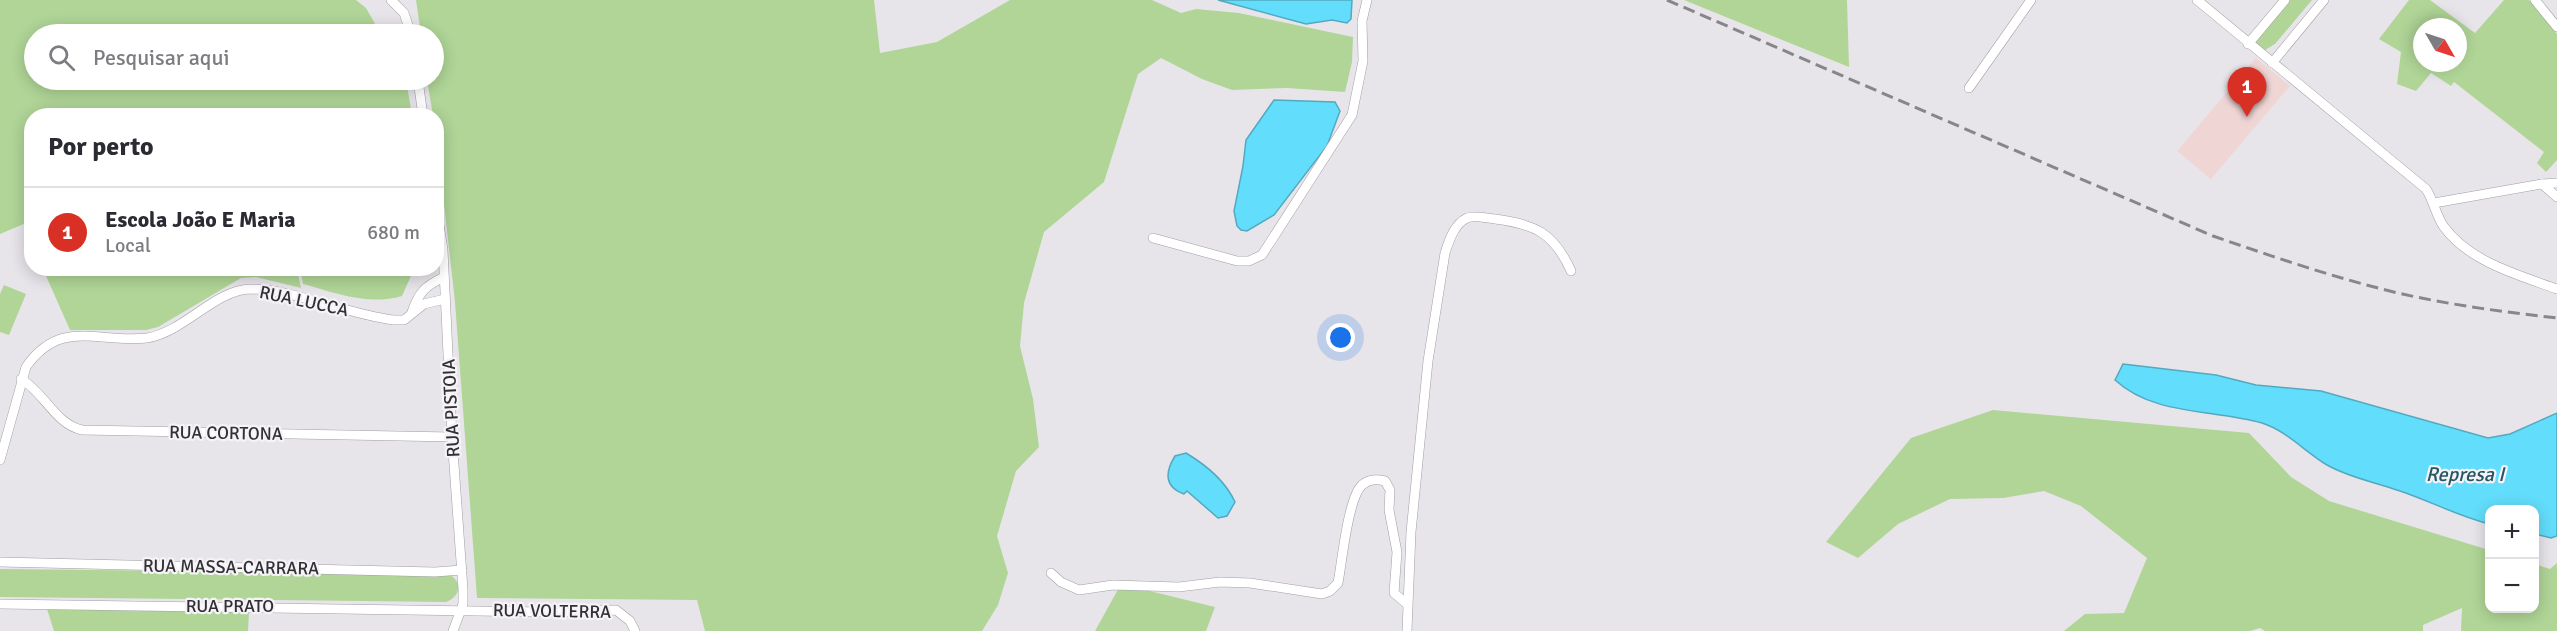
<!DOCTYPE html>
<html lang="pt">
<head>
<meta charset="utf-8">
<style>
  :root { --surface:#fff; --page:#f2f2f3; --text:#2b2b33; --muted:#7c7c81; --line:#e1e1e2; --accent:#d93025 }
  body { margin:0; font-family:Signika,sans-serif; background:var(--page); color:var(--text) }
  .controls { position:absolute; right:18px; bottom:18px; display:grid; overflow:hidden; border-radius:12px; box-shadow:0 3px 15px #0003 }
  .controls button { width:54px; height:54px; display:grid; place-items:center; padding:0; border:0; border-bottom:2px solid var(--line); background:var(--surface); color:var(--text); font:30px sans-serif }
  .compass { position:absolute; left:2413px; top:18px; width:54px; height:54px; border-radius:50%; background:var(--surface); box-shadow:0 3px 15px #0003; rotate:129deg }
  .you { position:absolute; left:1341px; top:338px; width:21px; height:21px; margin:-15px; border:4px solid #fff; border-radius:50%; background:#1a73e8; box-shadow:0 0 0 9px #1a73e833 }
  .badge { display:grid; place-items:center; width:39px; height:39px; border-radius:50%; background:var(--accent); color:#fff; font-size:20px; font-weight:700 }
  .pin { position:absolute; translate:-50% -50px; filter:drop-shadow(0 2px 3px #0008) }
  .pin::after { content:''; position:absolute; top:32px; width:21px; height:18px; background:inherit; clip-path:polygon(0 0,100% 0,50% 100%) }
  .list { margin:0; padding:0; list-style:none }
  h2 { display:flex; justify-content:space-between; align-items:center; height:78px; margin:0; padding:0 24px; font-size:26px }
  h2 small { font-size:20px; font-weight:400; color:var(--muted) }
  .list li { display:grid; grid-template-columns:39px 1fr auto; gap:18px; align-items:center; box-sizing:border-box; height:90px; padding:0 24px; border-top:2px solid var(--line) }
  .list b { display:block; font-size:22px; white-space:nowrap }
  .list p { margin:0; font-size:20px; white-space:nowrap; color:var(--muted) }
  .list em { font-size:20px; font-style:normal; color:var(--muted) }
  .icon { flex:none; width:33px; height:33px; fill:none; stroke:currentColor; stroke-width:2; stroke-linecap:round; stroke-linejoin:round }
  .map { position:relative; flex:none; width:2557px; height:631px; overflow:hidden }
  .search { position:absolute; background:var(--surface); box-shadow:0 3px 15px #0003; left:24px; top:24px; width:420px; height:66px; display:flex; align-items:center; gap:15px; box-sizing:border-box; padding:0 21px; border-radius:33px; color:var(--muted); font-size:22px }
  .panel { position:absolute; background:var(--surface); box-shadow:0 3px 15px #0003; left:24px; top:108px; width:420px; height:168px; border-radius:24px }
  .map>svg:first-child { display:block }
  .education { fill:#f0d5d5 }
  .green { fill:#b0d597; fill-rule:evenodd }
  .water { fill:#62ddfb; stroke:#53a9bf; stroke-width:1.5 }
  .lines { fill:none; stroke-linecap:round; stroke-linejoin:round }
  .minor-casing { stroke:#a19ea3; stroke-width:10 }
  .minor { stroke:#fff; stroke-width:9 }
  .rail { stroke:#878689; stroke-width:3; stroke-dasharray:12 6; stroke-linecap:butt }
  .labels { text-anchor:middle; stroke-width:4.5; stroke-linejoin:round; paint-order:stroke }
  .street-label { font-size:18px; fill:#313032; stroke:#f5f2f8 }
  .water-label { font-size:20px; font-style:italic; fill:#235764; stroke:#f5f2f8 }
</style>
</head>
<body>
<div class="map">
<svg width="2557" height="631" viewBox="0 0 2557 631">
  <rect width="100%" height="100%" fill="#e8e5ea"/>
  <!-- education -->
  <path class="education" d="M2256,58L2290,86L2211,179L2177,151Z"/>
  <!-- green -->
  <g class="green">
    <path d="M0,0H356L366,8L381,34H34V80H406L412,115L32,116L31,236L26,223L0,234Z"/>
    <path d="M416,0H874L880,53L937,42L1010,0H1152L1181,13L1196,9L1239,13L1353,37L1352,62L1345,92L1287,88L1232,90L1202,79L1161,58L1138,74L1104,182L1044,232L1024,303L1020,346L1033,399L1039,447L1016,471L997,536L1008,573L998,605L982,631H705L697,600L477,598L455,302L437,142L436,116L433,115L427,80H434V34H421Z"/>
    <path d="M1684,0H1847L1849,67Z"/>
    <path d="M2290,0H2312L2275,44L2265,50L2255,42Z"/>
    <path d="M2409,0H2430L2475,33L2504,0H2529L2557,34V160L2546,172L2537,163L2544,152L2454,82L2451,86L2431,73L2416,91L2397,84L2401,52L2379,39ZM2422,27H2458V63H2422Z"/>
    <path d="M43,269H297L301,288L256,277L241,278L158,327L146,330H70Z"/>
    <path d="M300,269V268L414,269L402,296C368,306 336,293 303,284Z"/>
    <path d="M4,285L26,294L9,335L0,332V294Z"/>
    <path d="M1993,410L2249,433L2291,477L2329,501L2489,550L2490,608H2534L2535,564L2550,569L2557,563V631H2461L2462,608L2423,625V631H2265L2260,628L2250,631H2064L2085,614L2124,613L2147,558L2081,506L2044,491L2003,498L1950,499L1898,524L1858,558L1826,542L1911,438Z"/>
    <path d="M0,569L449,574C463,583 461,596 446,602L0,597Z"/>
    <path d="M1121,584L1215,607L1206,631H1095Z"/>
    <path d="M47,609L249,612L248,631H54Z"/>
  </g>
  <!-- water -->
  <g class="water">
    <path d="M1218,0H1352L1351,19L1347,23L1332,20L1306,24Z"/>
    <path d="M1274,100L1335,102L1340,111L1327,146L1274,215L1247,231L1241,230L1237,226L1234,211L1243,166L1246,140Z"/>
    <path d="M2123,364L2216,375L2256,385L2321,391L2488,438L2510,434L2557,413V536L2551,538L2535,534L2534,510H2490L2489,524C2458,516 2430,501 2400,491C2375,482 2350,478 2327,465C2305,452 2287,431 2262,423C2213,409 2154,416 2115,380Z"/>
    <path d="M1186,453C1206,465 1225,480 1235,502L1227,516L1218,518L1187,491L1184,494C1164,487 1165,472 1175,456Z"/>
  </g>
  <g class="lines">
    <!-- minor casing -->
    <g class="minor-casing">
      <g id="minor">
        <path d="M391,0L404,13L411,34"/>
        <path d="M2197,0L2426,189C2434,201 2436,216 2444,227C2470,262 2518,275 2557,289"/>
        <path d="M2535,0L2557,27"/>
        <path d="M2248,44L2285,0"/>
        <path d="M2272,63L2324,0"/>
        <path d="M418,80L423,116"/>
        <path d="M1969,88L2031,0"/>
        <path d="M2542,184L2557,197"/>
        <path d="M2434,203L2542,184L2557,183"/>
        <path d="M436,205L443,250L452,437L463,589V604L453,631"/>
        <path d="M1153,238L1237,261H1249L1262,255L1352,115L1363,61L1362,21L1367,0"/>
        <path d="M412,312C419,292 425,286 444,277"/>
        <path d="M21,379C45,393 55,424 82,430L452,437"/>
        <path d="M0,460L26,367C61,317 99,344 147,338C184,332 215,290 250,289C293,289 349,315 394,320H404L424,304L445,299"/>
        <path d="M0,562L435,572L462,570"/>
        <path d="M1051,573L1061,582L1079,590L1113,585L1179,587L1220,582L1250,583L1322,594L1330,591L1338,583C1342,562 1348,498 1362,485C1369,479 1376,479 1385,481L1390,490L1389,510L1397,552L1394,593L1407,604"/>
        <path d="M0,604L550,612L616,610L630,621L635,631"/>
        <path d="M1407,631L1411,532L1428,361L1445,253C1449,241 1454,224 1467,218C1474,215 1486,218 1495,219C1535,224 1554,233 1571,271"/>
      </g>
    </g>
    <!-- minor -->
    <use href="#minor" class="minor"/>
    <!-- rail -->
    <path class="rail" d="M1667,0L2213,236C2274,257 2335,278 2398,293C2450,305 2504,312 2557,318"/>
  </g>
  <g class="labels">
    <!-- street labels -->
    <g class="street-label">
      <text transform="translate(304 301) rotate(12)" y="6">RUA LUCCA</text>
      <text transform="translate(451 408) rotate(-93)" y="6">RUA PISTOIA</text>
      <text transform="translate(226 433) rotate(1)" y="6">RUA CORTONA</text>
      <text transform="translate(231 567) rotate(1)" y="6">RUA MASSA-CARRARA</text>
      <text x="230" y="612">RUA PRATO</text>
      <text transform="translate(552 611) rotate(1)" y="6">RUA VOLTERRA</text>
    </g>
    <!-- water labels -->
    <g class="water-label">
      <text x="2465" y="481">Represa I</text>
    </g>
  </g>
</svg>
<div class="controls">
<button>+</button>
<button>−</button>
</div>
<svg class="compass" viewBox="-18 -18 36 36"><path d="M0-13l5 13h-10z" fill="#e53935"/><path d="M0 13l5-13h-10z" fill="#7c7c81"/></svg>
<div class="you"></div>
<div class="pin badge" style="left:2247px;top:117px">1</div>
<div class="search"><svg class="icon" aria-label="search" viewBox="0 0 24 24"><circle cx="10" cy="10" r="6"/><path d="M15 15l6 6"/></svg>Pesquisar aqui</div>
<section class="panel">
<h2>Por perto<small></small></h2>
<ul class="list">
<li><span class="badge">1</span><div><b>Escola João E Maria</b><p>Local</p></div><em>680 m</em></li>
</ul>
</section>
</div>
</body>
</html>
